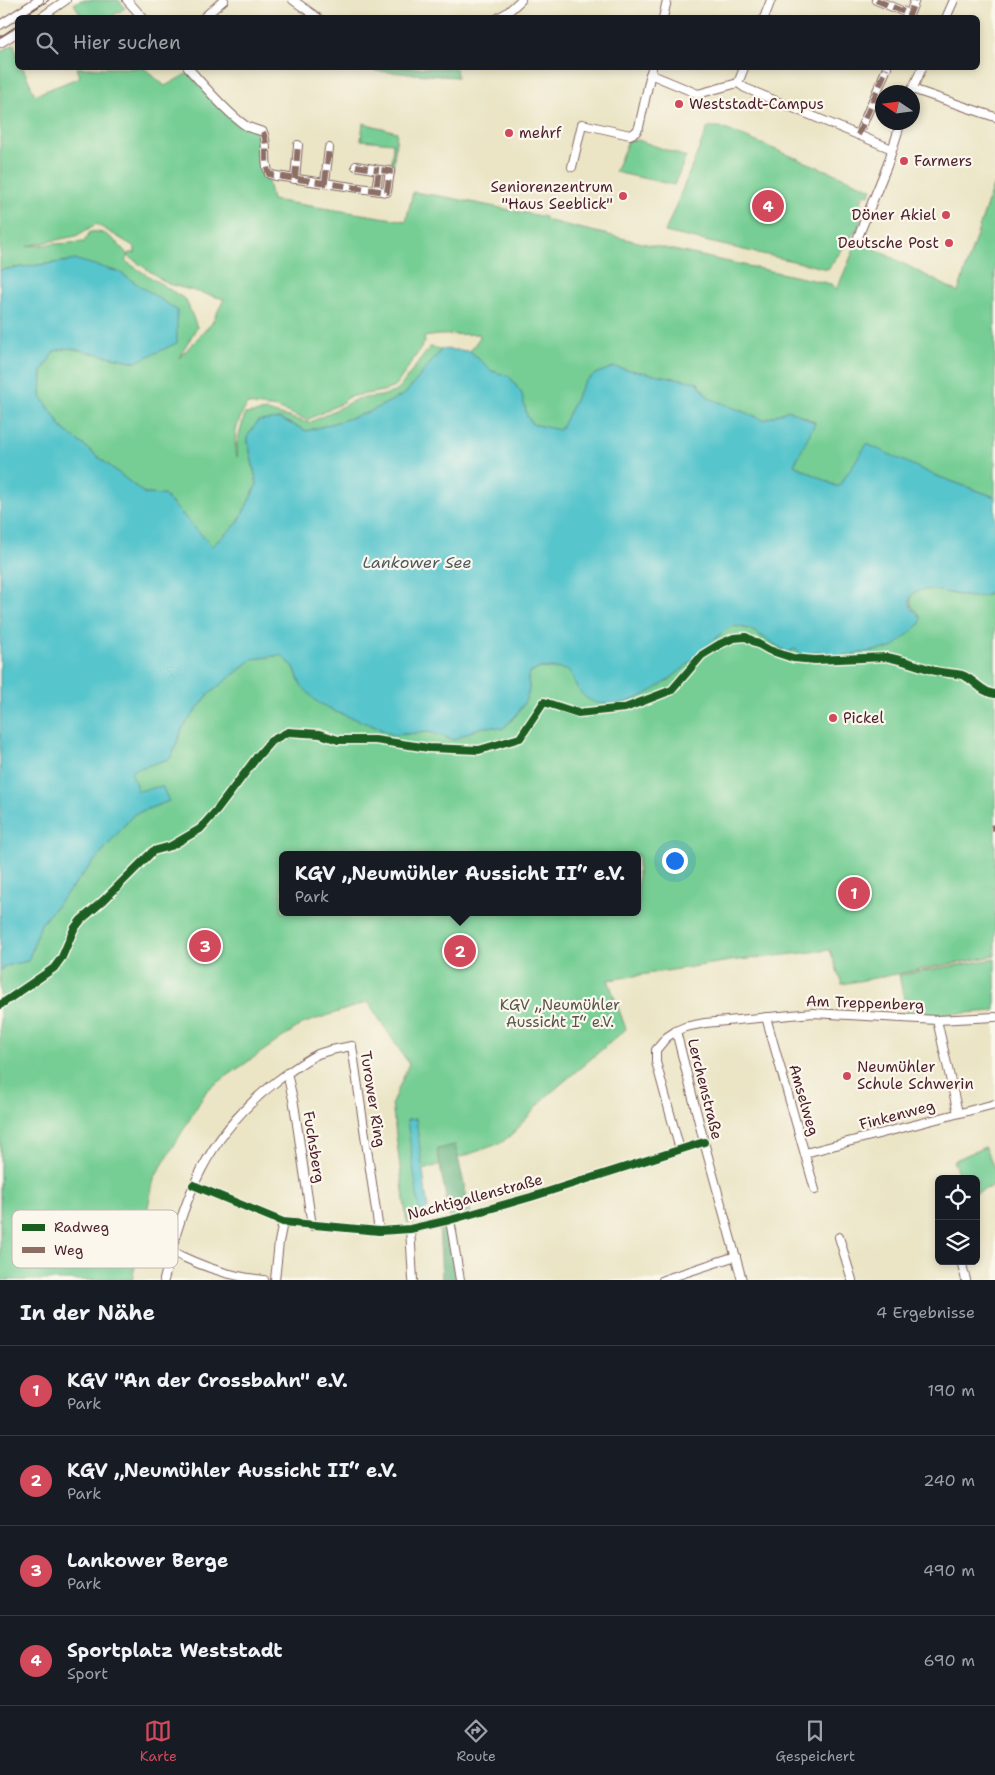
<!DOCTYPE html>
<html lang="de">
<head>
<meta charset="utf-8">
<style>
  :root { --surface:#171b24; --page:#20242c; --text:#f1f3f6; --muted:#9ea1a6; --line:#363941; --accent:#d1495b }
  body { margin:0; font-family:"Shantell Sans",sans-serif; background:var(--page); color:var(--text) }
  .controls { position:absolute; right:15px; bottom:15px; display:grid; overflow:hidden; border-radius:8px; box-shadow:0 2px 8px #0003 }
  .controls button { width:45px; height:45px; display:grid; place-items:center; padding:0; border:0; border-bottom:1px solid var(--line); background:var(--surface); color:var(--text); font:25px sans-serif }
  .compass { position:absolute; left:875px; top:85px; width:45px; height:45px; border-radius:50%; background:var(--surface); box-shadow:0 2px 8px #0003; rotate:283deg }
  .you { position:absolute; left:674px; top:860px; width:18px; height:18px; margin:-12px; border:4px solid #fff; border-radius:50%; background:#1a73e8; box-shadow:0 0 0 8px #1a73e833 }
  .badge { display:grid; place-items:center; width:32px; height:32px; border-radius:50%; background:var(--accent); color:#fff; font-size:16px; font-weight:700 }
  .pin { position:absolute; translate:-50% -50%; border:2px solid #fff; box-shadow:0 1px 5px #0006 }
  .popup { position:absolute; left:279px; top:851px; width:362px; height:65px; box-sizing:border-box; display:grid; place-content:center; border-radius:8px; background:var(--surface); filter:drop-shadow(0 1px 4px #0005); font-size:16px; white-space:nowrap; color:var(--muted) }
  .popup b { font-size:19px; color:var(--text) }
  .popup::after { content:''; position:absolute; left:50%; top:100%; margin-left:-10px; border:10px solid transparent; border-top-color:var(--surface) }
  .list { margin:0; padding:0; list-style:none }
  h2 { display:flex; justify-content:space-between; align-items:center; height:65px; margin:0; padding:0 20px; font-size:21px }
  h2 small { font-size:16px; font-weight:400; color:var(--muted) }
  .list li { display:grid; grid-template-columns:32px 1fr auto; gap:15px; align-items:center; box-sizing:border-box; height:90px; padding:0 20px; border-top:1px solid var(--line) }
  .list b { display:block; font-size:19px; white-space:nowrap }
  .list p { margin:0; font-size:16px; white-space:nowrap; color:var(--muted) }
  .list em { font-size:16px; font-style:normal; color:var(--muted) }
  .icon { flex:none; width:28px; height:28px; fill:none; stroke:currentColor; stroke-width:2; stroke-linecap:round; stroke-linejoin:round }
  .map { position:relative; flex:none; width:995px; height:1280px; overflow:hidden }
  .search { position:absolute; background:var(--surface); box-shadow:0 2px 8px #0003; left:15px; right:15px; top:15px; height:55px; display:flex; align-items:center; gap:12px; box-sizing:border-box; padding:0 18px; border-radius:8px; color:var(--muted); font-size:19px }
  .sheet { height:425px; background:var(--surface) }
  nav { display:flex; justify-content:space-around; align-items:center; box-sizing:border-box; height:70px; border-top:1px solid var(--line); background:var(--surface); font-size:14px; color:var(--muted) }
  nav a { display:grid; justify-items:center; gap:2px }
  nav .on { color:var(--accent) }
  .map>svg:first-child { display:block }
  .green { fill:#76ce94; stroke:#607660; fill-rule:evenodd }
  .forest { fill:#60b17e; stroke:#556854 }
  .water { fill:#57c5cc; stroke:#50727c }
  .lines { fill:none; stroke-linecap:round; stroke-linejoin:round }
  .minor-casing { stroke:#826461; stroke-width:10 }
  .minor { stroke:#fff; stroke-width:8 }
  .tram { stroke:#4a1f2b; stroke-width:1 }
  .quiet { stroke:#8d6e63; stroke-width:6; stroke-dasharray:12 6; stroke-linecap:butt }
  .cycleway-casing { stroke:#fbf7ec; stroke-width:11 }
  .cycleway { stroke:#1b5e20; stroke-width:8 }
  .poi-dot { fill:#d1495b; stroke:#fbf7ec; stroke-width:2 }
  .labels { text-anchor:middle; stroke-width:4.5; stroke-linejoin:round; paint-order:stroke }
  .poi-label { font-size:15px; fill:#4a1f2b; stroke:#fbf7ec; text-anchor:start }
  .street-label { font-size:15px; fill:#4a1f2b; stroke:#fbf7ec }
  .park-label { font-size:15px; fill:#57544a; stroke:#fbf7ec }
  .water-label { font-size:16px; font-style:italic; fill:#4f5963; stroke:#fbf7ec }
  .key { fill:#fbf7ec; stroke:#c6b6b2; stroke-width:1 }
  .key-label { font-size:14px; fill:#4a1f2b }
</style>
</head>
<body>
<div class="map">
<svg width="995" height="1280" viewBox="0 0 995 1280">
  <rect width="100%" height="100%" fill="#fbf7ec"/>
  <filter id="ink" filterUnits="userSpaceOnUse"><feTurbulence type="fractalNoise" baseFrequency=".02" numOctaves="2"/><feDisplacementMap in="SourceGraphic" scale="10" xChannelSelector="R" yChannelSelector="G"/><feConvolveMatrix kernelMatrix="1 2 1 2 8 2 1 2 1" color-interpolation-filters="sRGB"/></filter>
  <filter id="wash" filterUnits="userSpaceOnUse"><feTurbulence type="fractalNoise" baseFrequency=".0096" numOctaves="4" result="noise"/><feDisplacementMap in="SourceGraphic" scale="20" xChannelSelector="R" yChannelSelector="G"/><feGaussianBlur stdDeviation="1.12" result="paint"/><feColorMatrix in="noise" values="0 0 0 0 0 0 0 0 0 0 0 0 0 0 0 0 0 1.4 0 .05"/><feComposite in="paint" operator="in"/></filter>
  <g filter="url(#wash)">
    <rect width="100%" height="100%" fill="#ebe5c6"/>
    <!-- green -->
    <g class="green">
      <path d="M81,0H119L125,8L111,17H82L74,4Z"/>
      <path d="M14,44L17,54L18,68H23L35,95L80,77L77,68H144L165,86L188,73L238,119L257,130L272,200L406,221L413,192L446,197L545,217V220L655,246L831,284L837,289L858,240L958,292L993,186L995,187V497L934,475L838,487L794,465L815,422L789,410L764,420L709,398L697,382H584L560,431L532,424L527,416L522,394L509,376L492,371L470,351L480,337L479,334L438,335L424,337L425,342L395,387L383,391L348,397L342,403L307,420L277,408L247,404C236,426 233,432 237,457V443L245,414L267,411L309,423L357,399L381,396L397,391L430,347L442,349L405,394L367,413L307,431L280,419L247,438L257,484L238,523L212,546L164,495L145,494L63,429L41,396L42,372L54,351L69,348L136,362L77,260L0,270V52ZM96,224L135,247V253H130L128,256L168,284L224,299L212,323L179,358L197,327L186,300L125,261L128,255C118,244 107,229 90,232L84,242L27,246L76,236Z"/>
      <path d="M376,68H456L457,77L375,71Z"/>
      <path d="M363,123L397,132L393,169H391L393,143L361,140Z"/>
      <path d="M708,127H720L872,189L869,195L864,194L856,217L861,219L858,228L828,269L665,232Z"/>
      <path d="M638,140L686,157L674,185L615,172L628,141Z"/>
      <path d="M918,589L942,591L961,596L988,595L995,589V956L842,984L830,950L730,961L608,980L626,1029L547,1096L512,1134L501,1143L418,1172L425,1220L407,1223L392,1103L409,1064L368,1002L302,1024L207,1090L154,1179L132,1280H0V971L5,966L28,961L41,924L134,814L169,801L138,791L130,771L171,758L183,727L209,694L253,659L281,655L294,667L301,685L336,712L371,725L393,735L429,732L454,740C471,732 484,722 502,729C513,720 527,704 529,689C529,683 527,679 529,673L540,668L565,669L571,673L576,685L667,682L725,630L734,626L750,629L787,652L796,649L800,656L817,651L841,656L892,648L921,619C917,606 908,611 912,594ZM282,855H638V912H282Z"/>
      <path d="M995,959V1011L936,1015L907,1014L899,975Z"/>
      <path d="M985,1147L995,1170V1185L976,1193V1179H961L953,1161Z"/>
    </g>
    <!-- forest -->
    <path class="forest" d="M455,1145L471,1214L450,1221L460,1280H442L439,1224L450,1220L437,1149Z"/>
    <!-- water -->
    <g class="water">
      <path d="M77,260L119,272L177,310V343L136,362L69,348L54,351L42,372L41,396L63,429L145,494L164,495L212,546L238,523L257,484L247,437L258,421L280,419L307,431L367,413L405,394L442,349L470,351L492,371L509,376L522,394L527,416L532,424L560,430L584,382L597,373L614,367L697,382L709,398L764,420L789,410L815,423L794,465L838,487L867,444L934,475L995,497V589C988,595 983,597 974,597C960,598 907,576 910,604C911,610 919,612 921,619L920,624L892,648L841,656L817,651L800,656L796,649L787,652L750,629L734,626L725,630C696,657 647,709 604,704C589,703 580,695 575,683C573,679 572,675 570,672C566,668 545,667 540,668C537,669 532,672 529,673C527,679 529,683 529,689C527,704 513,720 502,729C484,722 471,732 454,740L429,732L393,735L371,725L336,712L317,702L301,685L294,667L281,655L253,659L209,694L183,727L171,758L131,771L138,791L162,786L169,801L134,814L41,924L28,961L5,966L0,971V270Z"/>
      <path d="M416,1119L428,1209L419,1210L407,1120Z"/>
      <path d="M59,1233H73L72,1242L64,1251L49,1247L36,1249L39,1236Z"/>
    </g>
  </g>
  <g filter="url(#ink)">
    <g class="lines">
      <!-- minor casing -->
      <g class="minor-casing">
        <g id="minor">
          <path d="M127,0L143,18"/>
          <path d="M293,0L318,18"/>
          <path d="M876,0L909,14"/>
          <path d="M40,18L66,0"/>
          <path d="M203,18L224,0"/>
          <path d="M498,18L508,12L521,0"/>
          <path d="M663,18L667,0"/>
          <path d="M764,18L771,0"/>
          <path d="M908,18L915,0"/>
          <path d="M946,18L954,0"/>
          <path d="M0,25L39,0"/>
          <path d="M0,43L18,32"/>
          <path d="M188,68C202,83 230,117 248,127C253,129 258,130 263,132C269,145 263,160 269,174L276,176C313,181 350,187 387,192L390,171L379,170L376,190"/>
          <path d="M650,74L698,94L738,83"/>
          <path d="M738,83L745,88L892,149"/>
          <path d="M738,83L744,68"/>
          <path d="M912,89L995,117"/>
          <path d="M911,92L922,68"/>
          <path d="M858,135L887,68"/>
          <path d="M356,166L379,170"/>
          <path d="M572,167L582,124L630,135L636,132L639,127L652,68"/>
          <path d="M295,179L298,145"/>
          <path d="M325,182L329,148"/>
          <path d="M858,237L887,166L901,122"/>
          <path d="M766,1017L815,1190"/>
          <path d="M937,1020L958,1113"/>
          <path d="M676,1031L704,1142L742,1280"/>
          <path d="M287,1073L294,1104L312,1226"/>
          <path d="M680,1150L656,1062V1050L667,1037L676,1031L685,1027L705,1023L813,1013L937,1020L995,1017"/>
          <path d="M805,1153L995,1104"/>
          <path d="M193,1185L283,1222L379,1231L410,1229L450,1220L531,1197L704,1142"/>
          <path d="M450,1220L460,1280"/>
          <path d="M410,1229L413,1280"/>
          <path d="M839,1237L852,1280"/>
          <path d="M171,1251C200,1266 230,1277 264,1280"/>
          <path d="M961,1261L966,1280"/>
          <path d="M164,1280C183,1198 207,1134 277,1081C289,1072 304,1061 318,1054C328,1050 341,1048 352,1046L379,1231"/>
          <path d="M275,1280L279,1242L283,1222"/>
          <path d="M663,1280L736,1256"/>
        </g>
      </g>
      <!-- minor -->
      <use href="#minor" class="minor"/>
      <!-- tram -->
      <g class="tram">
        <path d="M21,18L49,0"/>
        <path d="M0,37L18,25"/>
      </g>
      <!-- quiet -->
      <g class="quiet">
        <path d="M876,0L909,14"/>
        <path d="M908,18L915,0"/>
        <path d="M263,132C269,145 263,160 269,174L276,176C313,181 350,187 387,192L390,171L379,170L376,190"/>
        <path d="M858,135L887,68"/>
        <path d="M356,166L379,170"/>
        <path d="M295,179L298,145"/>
        <path d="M325,182L329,148"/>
        <path d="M991,828L995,827"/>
      </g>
      <!-- cycleway casing -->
      <g class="cycleway-casing">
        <g id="cycleway">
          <path d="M0,1005L54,968L62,957L74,929L81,920L104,900L153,851L171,846L200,829L217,810L257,757L271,741L288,732L320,734L338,740H375L429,748L479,750L520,738L544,702L578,713L625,708L672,690L702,655L720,644L734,638L746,637L769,650L793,658L815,660L887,657C903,660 919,666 935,671C944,673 953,673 962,675C974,679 982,693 995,694"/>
          <path d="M193,1185L283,1222L379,1231L410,1229L450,1220L531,1197L704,1142"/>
        </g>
      </g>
      <!-- cycleway -->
      <use href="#cycleway" class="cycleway"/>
    </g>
  </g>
  <!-- markers -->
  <g class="poi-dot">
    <circle cx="679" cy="104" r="5"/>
    <circle cx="509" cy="133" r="5"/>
    <circle cx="904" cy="161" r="5"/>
    <circle cx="623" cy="196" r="5"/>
    <circle cx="946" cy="215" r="5"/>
    <circle cx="949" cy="243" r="5"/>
    <circle cx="833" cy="718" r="5"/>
    <circle cx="847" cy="1076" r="5"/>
  </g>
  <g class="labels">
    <!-- poi labels -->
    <g class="poi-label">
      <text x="689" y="109">Weststadt-Campus</text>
      <text x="519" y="138">mehrf</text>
      <text x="914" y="166">Farmers</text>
      <text x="613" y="192" text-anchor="end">Seniorenzentrum<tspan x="613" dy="17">"Haus Seeblick"</tspan></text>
      <text x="936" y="220" text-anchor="end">Döner Akiel</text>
      <text x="939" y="248" text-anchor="end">Deutsche Post</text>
      <text x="843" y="723">Pickel</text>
      <text x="857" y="1072">Neumühler<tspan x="857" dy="17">Schule Schwerin</tspan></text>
    </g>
    <!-- street labels -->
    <g class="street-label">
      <text transform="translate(865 1003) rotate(2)" y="5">Am Treppenberg</text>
      <text transform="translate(705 1089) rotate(76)" y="5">Lerchenstraße</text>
      <text transform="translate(373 1099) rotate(81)" y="5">Turower Ring</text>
      <text transform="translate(804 1100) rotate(74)" y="5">Amselweg</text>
      <text transform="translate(897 1115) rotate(-15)" y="5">Finkenweg</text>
      <text transform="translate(314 1147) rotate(81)" y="5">Fuchsberg</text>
      <text transform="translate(475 1197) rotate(-15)" y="5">Nachtigallenstraße</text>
    </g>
    <!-- park labels -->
    <g class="park-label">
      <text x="560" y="1010">KGV „Neumühler<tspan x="560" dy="17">Aussicht I“ e.V.</tspan></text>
    </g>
    <!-- water labels -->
    <g class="water-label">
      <text x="417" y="568">Lankower See</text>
    </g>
  </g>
  <!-- legend -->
  <rect x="12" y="1210" width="166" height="58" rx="8" class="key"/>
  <rect x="22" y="1224" width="23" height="7" fill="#1b5e20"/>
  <rect x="22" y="1247" width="23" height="6" fill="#8d6e63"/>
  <g class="key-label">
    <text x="54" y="1232">Radweg</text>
    <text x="54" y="1255">Weg</text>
  </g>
</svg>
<div class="controls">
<button><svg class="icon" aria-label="locate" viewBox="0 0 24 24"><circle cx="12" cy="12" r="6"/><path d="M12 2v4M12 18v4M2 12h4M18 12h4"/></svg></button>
<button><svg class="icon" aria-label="layers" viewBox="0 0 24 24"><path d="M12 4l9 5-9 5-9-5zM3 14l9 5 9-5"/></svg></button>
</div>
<svg class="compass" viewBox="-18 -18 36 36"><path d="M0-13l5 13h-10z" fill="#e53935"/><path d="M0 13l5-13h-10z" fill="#9ea1a6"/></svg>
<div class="you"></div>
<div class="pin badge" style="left:854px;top:893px">1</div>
<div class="pin badge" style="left:460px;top:951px">2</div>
<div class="popup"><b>KGV „Neumühler Aussicht II“ e.V.</b>Park</div>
<div class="pin badge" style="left:205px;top:946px">3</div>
<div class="pin badge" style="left:768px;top:206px">4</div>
<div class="search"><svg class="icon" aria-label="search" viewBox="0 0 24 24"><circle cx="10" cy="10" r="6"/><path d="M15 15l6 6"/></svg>Hier suchen</div>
</div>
<section class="sheet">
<h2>In der Nähe<small>4 Ergebnisse</small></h2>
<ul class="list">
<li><span class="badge">1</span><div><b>KGV &quot;An der Crossbahn&quot; e.V.</b><p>Park</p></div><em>190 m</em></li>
<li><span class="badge">2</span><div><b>KGV „Neumühler Aussicht II“ e.V.</b><p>Park</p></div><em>240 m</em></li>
<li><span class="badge">3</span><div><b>Lankower Berge</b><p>Park</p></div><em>490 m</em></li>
<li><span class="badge">4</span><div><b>Sportplatz Weststadt</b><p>Sport</p></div><em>690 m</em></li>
</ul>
</section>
<nav>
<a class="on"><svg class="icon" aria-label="map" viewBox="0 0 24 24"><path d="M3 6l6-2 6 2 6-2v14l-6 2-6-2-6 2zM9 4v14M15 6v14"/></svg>Karte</a>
<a><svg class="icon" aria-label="directions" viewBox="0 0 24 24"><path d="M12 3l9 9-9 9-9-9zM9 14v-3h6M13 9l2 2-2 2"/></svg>Route</a>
<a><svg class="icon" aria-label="saved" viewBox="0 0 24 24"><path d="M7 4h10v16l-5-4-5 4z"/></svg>Gespeichert</a>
</nav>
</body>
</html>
